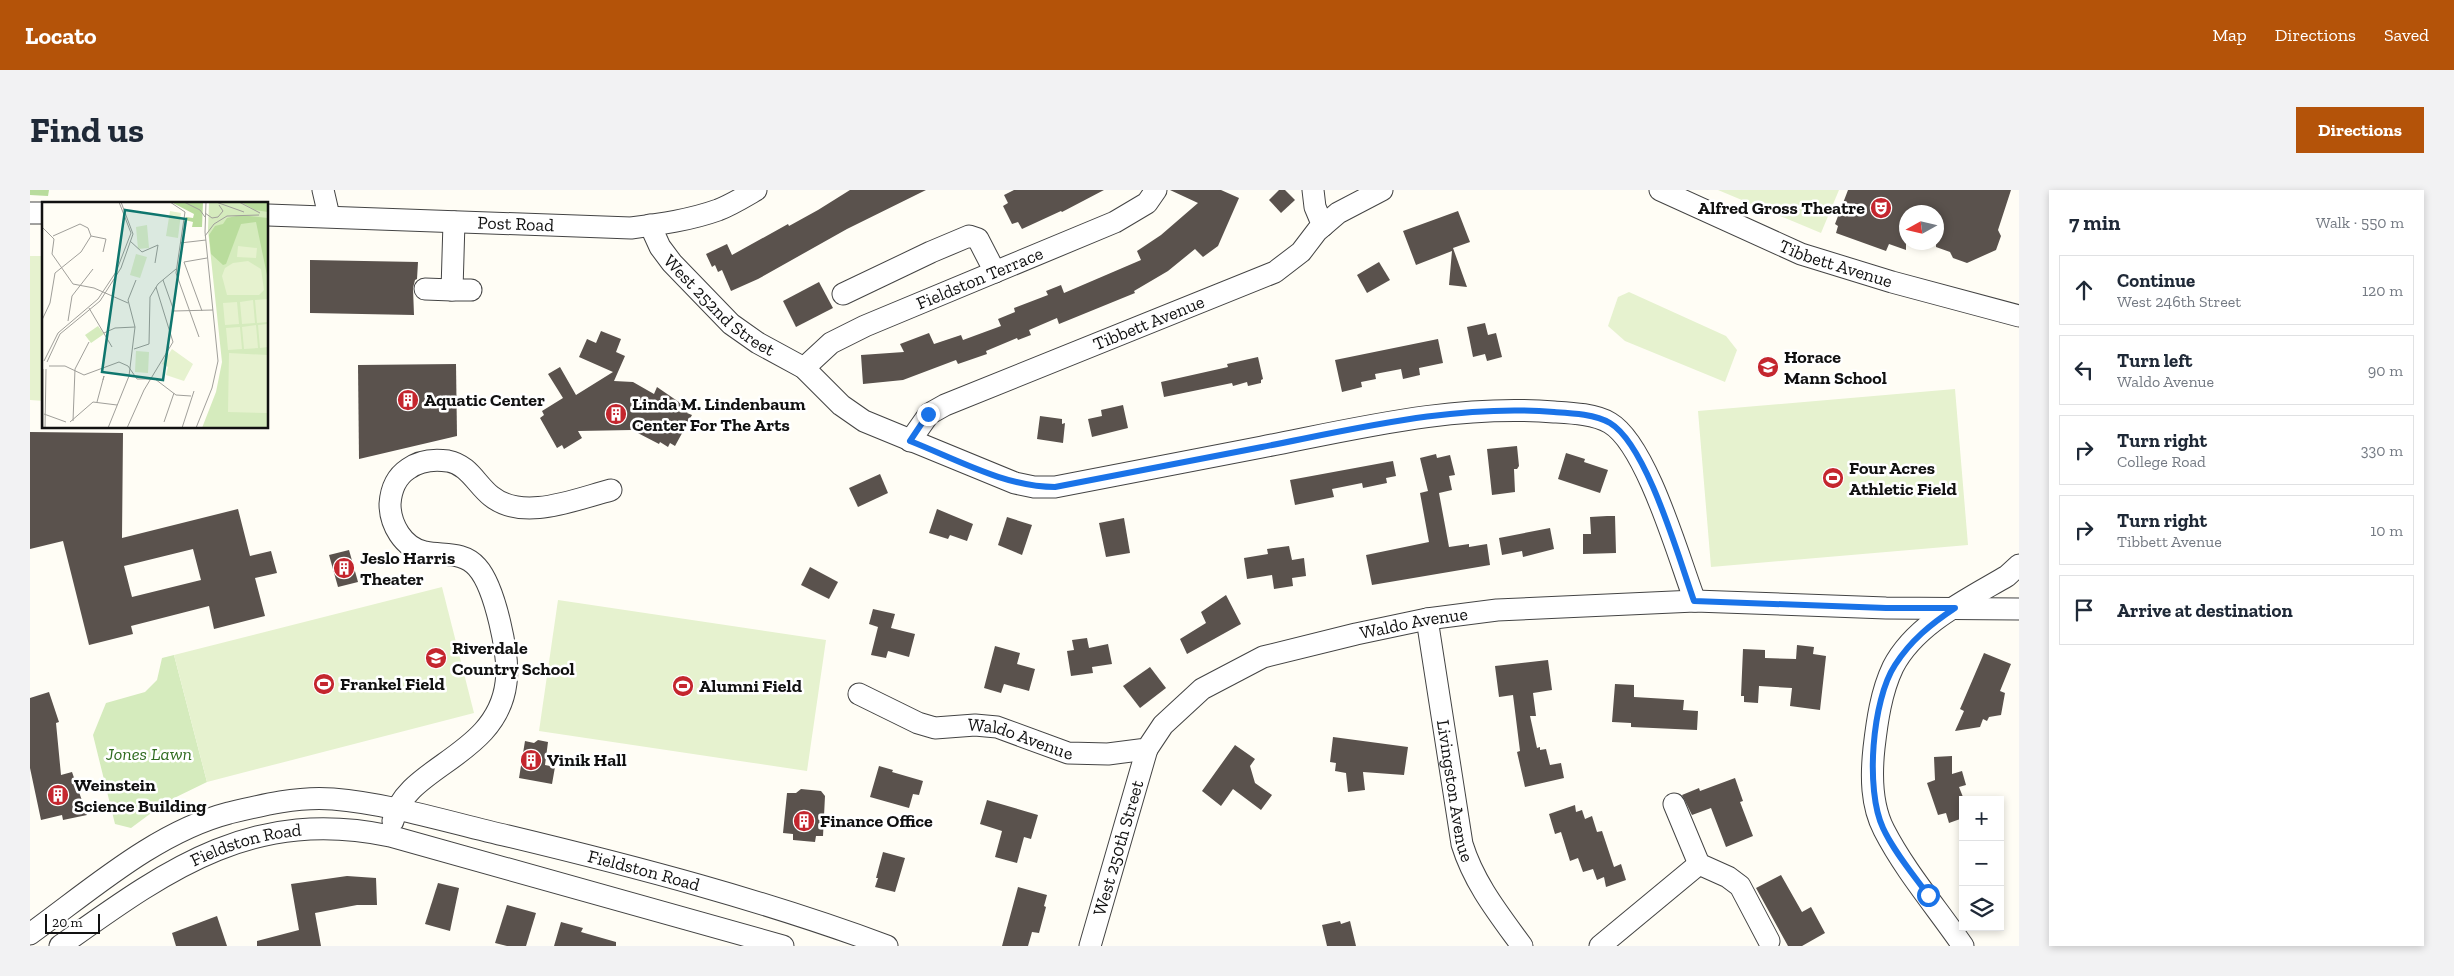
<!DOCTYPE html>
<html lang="en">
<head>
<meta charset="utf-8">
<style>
  :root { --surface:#fff; --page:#f2f2f3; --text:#1f2937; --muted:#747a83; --line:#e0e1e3; --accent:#b45309 }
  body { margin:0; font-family:"Zilla Slab",serif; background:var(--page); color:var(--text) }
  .controls { position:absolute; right:15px; bottom:15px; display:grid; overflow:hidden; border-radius:0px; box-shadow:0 2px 8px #0003 }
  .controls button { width:45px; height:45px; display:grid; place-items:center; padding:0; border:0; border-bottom:1px solid var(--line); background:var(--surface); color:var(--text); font:25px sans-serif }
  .compass { position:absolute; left:1869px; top:15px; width:45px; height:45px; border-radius:50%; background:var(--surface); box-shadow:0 2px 8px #0003; rotate:262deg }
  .scale { position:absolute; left:15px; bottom:12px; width:55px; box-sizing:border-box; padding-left:5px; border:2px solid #111; border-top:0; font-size:14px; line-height:18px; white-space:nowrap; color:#111; -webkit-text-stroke:4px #fff; paint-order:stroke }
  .stop { position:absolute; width:15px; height:15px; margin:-11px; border:4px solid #1a73e8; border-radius:50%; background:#fff }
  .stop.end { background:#1a73e8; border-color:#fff; box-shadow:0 1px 5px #0008 }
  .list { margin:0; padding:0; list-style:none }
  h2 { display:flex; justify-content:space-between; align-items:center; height:65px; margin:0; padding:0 20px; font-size:21px }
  h2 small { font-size:16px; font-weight:400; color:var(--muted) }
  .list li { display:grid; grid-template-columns:32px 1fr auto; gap:15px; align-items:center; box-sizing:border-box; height:70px; margin:0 10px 10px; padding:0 10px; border:1px solid var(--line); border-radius:0px }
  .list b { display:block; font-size:19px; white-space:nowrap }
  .list p { margin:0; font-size:16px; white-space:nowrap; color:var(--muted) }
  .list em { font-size:16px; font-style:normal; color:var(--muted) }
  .icon { flex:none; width:28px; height:28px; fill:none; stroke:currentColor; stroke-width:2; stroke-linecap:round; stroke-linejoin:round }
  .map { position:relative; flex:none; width:1989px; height:756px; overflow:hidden; border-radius:0px }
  header { display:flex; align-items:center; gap:30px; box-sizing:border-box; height:70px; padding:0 25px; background:var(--accent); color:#fff }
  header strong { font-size:24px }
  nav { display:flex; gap:28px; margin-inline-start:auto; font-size:18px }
  .intro { display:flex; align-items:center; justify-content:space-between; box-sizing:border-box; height:120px; padding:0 30px }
  h1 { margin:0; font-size:35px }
  .button { padding:12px 22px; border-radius:0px; background:var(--accent); color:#fff; font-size:18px; font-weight:700 }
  main { display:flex; gap:30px; padding:0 30px }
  aside { flex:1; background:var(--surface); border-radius:0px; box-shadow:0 2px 8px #0003 }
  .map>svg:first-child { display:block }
  .green { fill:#d5ebbd }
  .forest { fill:#b9dc9c }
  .pitch { fill:#e6f2cf }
  .building { fill:#5a524d; fill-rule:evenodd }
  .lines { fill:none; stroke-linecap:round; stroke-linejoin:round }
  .minor-casing { stroke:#444; stroke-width:23 }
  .minor { stroke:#fff; stroke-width:21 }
  .route { stroke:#1a73e8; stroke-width:6 }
  .labels { text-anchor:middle; stroke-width:5; stroke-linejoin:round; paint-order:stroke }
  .poi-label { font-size:18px; font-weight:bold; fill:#111; stroke:#fff; text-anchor:start }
  .street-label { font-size:18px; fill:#111; stroke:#fff }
  .park-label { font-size:18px; font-style:italic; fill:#2f6b1f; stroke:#fff }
  .inset-road { fill:none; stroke:#a09f9a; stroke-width:1 }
  .view { fill:#0f766e; fill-opacity:0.15; stroke:#0f766e; stroke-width:2.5 }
  .inset-edge { fill:none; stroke:#111; stroke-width:2.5 }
</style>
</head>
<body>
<header>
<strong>Locato</strong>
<nav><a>Map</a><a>Directions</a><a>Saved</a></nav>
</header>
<div class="intro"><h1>Find us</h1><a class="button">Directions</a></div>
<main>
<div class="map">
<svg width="1989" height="756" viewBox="0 0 1989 756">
  <rect width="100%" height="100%" fill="#fffdf5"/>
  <!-- green -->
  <path class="green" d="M144,465L177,592L136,612L101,638L85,634L63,545L76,513L115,502L127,490L132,468Z"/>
  <!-- forest -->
  <path class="forest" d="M0,0H19L18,6L0,5Z"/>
  <!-- pitch -->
  <g class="pitch">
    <path d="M1688,0H1809L1791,43Z"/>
    <path d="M0,66H14V211L0,210Z"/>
    <path d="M1599,102L1696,146L1707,160L1695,192L1595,151L1578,136L1588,107Z"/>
    <path d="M1925,199L1938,355L1681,377L1668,221Z"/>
    <path d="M412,397L444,523L177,592L144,465Z"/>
    <path d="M528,410L796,450L777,581L509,541Z"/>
  </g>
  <!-- building -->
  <g class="building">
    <path d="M820,0H896L817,39L728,89L701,101L692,80L688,82L685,75L682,77L676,64L697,54L702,65L758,34L759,36L788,20Z"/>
    <path d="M984,0H1074L1032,22L1031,21L992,39L988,32L982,34L973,16L978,13L974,5Z"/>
    <path d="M1140,0H1191L1209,8L1188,56L1173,67L1165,59L1138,81L1104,101L1105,103L1029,134L1027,128L999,140L1001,145L988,150L987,148L956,161L957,164L928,174L926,170L873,190L833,194L831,165L874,162L870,154L899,143L904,154L931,145L933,150L971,136L968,129L985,122L984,118L1018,105L1016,101L1031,95L1034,103L1111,70L1107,61L1131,45L1168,13Z"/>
    <path d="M1249,0H1255L1265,10L1251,23L1239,10Z"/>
    <path d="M1818,0H1981L1968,40L1971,46L1966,60L1937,73L1923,68L1920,62L1906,57V22H1876V60L1859,54L1856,61L1806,43L1808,36L1805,34Z"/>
    <path d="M1428,21L1440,52L1423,58L1437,97L1419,95L1422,61L1386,75L1373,41Z"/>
    <path d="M280,70L388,72L387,89L385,90L383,98L384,125L280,123Z"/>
    <path d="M1349,72L1360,90L1337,103L1327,85Z"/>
    <path d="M789,92L803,118L766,137L753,111Z"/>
    <path d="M1455,133L1458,145L1466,143L1472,167L1457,171L1455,164L1443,167L1437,137Z"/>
    <path d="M571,141L591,149L586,162L595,166L584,191L603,192L624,204L627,197L659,219L657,223L662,225L645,256L640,253L638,257L630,252L629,254L602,240L548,241L552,248L534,259L532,255L527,258L510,228L514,225L512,221L533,208L518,184L530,177L546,205L583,182L549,167L557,149L566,153Z"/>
    <path d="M1408,149L1413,173L1389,178L1390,185L1373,189L1371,179L1345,184L1346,189L1331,192L1332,197L1312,202L1305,170Z"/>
    <path d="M1228,167L1233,189L1231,190V193L1218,196L1217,192L1203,196L1202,193L1134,207L1131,192L1198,177L1197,174Z"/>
    <path d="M426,174L427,246L329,269L328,175Z"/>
    <path d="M1093,215L1098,238L1062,247L1058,229L1072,226L1071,220Z"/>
    <path d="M1010,226L1032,229V234L1035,233L1033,253L1007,249Z"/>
    <path d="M0,242L93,243L92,348L208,319L220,366L241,361L247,383L225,388L235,426L184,439L179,416L101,436L103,444L59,455L33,351L0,359ZM163,359L171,390L102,407L94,376Z"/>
    <path d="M1487,256L1489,276L1487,279H1484L1485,302L1462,305L1457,259Z"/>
    <path d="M1536,263L1555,269L1554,272L1578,280L1570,303L1528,289Z"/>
    <path d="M1406,264L1407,268L1420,265L1425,285L1419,286L1422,300L1409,303L1419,357L1439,354V357L1457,354L1460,375L1342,395L1336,365L1399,352L1390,303L1398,301L1390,268Z"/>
    <path d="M1363,271L1366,286L1356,288L1357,293L1333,298L1332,293L1302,299L1304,307L1265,315L1260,290Z"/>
    <path d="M850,284L858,303L828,317L819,298Z"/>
    <path d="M907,319L943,334L937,351L920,345L918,349L899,343Z"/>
    <path d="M1577,326H1585L1586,363L1553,364V344H1561L1560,327Z"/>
    <path d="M977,327L1002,335L992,365L968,355Z"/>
    <path d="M1094,328L1100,363L1076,367L1069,333Z"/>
    <path d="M1520,338L1524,359L1493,367L1492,361L1472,365L1469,348Z"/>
    <path d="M1259,356L1262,370L1274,368L1276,386L1262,388L1263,396L1244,399L1242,385L1217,389L1214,368L1238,364L1237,359Z"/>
    <path d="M319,360L328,392L308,397L299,365Z"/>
    <path d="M780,377L808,392L799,409L771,395Z"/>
    <path d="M1196,405L1211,434L1157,464L1150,449L1176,433L1171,422Z"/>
    <path d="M843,419L865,424L861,438L885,444L879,467L858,461L856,468L841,465L848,437L839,434Z"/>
    <path d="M1057,448L1059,458L1078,454L1082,474L1062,477L1063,483L1041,486L1037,461L1044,460L1042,450Z"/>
    <path d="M1767,455L1784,457L1783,464L1796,466L1790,520L1760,516L1762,498L1729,496L1728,513L1714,512V506H1711L1713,459L1735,460V468L1766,469Z"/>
    <path d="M965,456L990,463L987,474L1005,479L999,501L974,494L971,503L954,498Z"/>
    <path d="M1954,463L1981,474L1970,501L1975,503L1971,525L1959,527L1957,531L1953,529L1950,537L1925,541L1934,521L1930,519Z"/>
    <path d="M1518,470L1522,500L1503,503L1506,526H1500L1507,558L1510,557V560L1516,559L1520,575L1531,573L1534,588L1495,597L1487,562L1490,561L1483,505L1469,507L1465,476Z"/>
    <path d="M1120,477L1136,498L1110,518L1093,496Z"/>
    <path d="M1585,494L1604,495V507L1654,510L1653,520L1668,521L1667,540L1601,537V533L1582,532Z"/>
    <path d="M19,502L29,532L26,533L31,585L42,582L57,625L33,630L32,625L11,630L0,578V508Z"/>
    <path d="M1303,547L1378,557L1374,585L1333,582L1335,600L1318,602L1316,583L1305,581L1306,573L1300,572Z"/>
    <path d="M508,550L518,552L515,575L525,577L522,594L489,588L495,551L504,553Z"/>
    <path d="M1205,555L1225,569L1220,576L1225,593L1242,605L1231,620L1203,599L1191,616L1172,601Z"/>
    <path d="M1922,566V584L1932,581L1936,595L1929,597L1933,607V628L1919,633L1916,623L1908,625L1897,593L1905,590L1904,567Z"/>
    <path d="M849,576L863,580L862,582L893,591L889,605L883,604L879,618L840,607Z"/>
    <path d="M1705,588L1713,611L1710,612L1723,646L1696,657L1681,618L1662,625L1652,605L1669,598L1670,601Z"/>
    <path d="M771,599L791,601L795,606L793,646H786L785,652L763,650V644L753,643L757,603H766Z"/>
    <path d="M957,610L1008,625L1001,649L994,647L987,673L965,667L972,641L950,634Z"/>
    <path d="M1545,615L1546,622L1552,620L1555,629L1562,626L1567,642L1572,641L1584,677L1591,674L1596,690L1576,697L1574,687L1567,690L1563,679L1553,682L1548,668L1540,671L1531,642L1525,644L1519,624Z"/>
    <path d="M853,662L875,668L865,702L845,697L848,688H846Z"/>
    <path d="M1751,685L1772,722L1781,717L1795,743L1772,756H1758L1726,698Z"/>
    <path d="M317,686L346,688L347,715H327L285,723L291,756H227V751L269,740L261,694Z"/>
    <path d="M408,693L429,698L420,741L395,734Z"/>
    <path d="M988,697L1017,705L1014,716L1016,717L1009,743L1002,742L998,756H972Z"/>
    <path d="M477,715L506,723L496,756H477L465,753Z"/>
    <path d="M187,726L197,756H146L142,743Z"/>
    <path d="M1310,731L1311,734L1320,731L1326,756H1297L1292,735Z"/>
    <path d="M531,732L553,738L551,742L586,752V756H524Z"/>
  </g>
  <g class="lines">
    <!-- minor casing -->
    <g class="minor-casing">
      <g id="minor">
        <path d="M293,0L299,26"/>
        <path d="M1283,0L1285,17L1293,36"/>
        <path id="s1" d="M1630,0L1771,64L1862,92L1989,126"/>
        <path d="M0,23H14"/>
        <path id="s2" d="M238,25L601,38C631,34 660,30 688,20C701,15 714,7 726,0"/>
        <path id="s3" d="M620,35L630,57L642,73L701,134L728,153L774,178L811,215L834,231L985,293L1004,297H1025C1094,284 1163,270 1232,257C1329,238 1425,214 1524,222C1541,223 1565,224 1580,233C1617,255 1649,369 1665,411"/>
        <path d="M395,99L422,100L424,32"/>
        <path d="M422,100H441"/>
        <path d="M813,104L901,62L939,46L948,49L965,82"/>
        <path id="s4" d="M774,178L801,153L835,136L1085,32L1117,13L1126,0"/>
        <path id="s5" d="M880,251L899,224L915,215L1245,82L1271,62L1287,41L1308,23L1352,0"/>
        <path id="s6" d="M1397,429L1432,654C1444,693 1468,723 1492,756"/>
        <path id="s7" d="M829,504L888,533L905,538L945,535L967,537L1038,563L1078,564L1117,559L1133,535L1172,499L1233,467L1326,444L1397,429L1467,420L1665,411L1856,418L1989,419"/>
        <path d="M1644,614L1669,674L1698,687L1710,696L1739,751"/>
        <path d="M363,631C375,576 467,567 476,493C480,466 465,397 447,377C433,361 413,366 395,362C373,358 360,334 360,314C361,299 366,287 378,279C390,270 404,269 418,271C439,275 446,294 461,306C493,332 546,309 581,300"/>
        <path id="s8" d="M0,744C61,700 126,642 199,623C232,615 269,606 303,609C362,614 421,633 478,646C607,677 733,710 857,756"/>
        <path id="s9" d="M30,756C137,680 221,617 360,646L753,756"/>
        <path id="s10" d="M1060,756L1117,559"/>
        <path d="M1570,756L1669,674"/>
        <path d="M1933,756C1907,718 1875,681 1854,640C1841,615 1841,586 1844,558C1847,532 1851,502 1863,477C1885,434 1938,409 1977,386L1989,375"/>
      </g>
    </g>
    <!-- minor -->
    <use href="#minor" class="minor"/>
  </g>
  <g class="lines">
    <!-- route -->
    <path class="route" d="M898,224L880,251C926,269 975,297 1025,297C1094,284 1163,270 1232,257C1329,238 1425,214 1524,222C1541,223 1565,224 1580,233C1617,255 1649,369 1664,411L1856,418H1925C1901,434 1881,450 1865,475C1842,510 1835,600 1853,638C1864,662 1883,684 1898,705"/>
  </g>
  <!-- icons -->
  <defs>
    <g id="theatre-disc" transform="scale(1.125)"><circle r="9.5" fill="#c4262e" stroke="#fff"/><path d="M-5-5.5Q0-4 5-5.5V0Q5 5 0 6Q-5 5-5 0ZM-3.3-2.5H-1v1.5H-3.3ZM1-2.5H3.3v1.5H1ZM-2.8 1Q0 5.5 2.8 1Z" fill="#fff"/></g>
    <g id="school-disc" transform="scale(1.125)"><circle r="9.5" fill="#c4262e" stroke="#fff"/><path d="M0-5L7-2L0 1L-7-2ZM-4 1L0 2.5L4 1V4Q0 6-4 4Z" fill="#fff"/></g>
    <g id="building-disc" transform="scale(1.125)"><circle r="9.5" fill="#c4262e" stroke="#fff"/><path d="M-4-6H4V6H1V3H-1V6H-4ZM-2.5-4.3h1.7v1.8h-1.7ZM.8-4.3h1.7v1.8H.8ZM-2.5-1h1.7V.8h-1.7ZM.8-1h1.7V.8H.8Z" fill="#fff"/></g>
    <g id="stadium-disc" transform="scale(1.125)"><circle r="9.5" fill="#c4262e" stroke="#fff"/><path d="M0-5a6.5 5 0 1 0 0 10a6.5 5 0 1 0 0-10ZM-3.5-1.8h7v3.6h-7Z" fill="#fff"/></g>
  </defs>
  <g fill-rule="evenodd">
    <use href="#theatre-disc" x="1851" y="18"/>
    <use href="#school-disc" x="1738" y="177"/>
    <use href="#building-disc" x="378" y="210"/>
    <use href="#building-disc" x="586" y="224"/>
    <use href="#stadium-disc" x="1803" y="288"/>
    <use href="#building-disc" x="314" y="378"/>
    <use href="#school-disc" x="406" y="468"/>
    <use href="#stadium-disc" x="294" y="494"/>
    <use href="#stadium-disc" x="653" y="496"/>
    <use href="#building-disc" x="501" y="570"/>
    <use href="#building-disc" x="28" y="605"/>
    <use href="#building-disc" x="774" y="631"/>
  </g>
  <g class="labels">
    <!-- poi labels -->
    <g class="poi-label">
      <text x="1835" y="24" text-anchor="end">Alfred Gross Theatre</text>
      <text x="1754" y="173">Horace<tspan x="1754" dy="21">Mann School</tspan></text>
      <text x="394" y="216">Aquatic Center</text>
      <text x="602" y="220">Linda M. Lindenbaum<tspan x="602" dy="21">Center For The Arts</tspan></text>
      <text x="1819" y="284">Four Acres<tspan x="1819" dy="21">Athletic Field</tspan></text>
      <text x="330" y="374">Jeslo Harris<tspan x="330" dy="21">Theater</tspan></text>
      <text x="422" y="464">Riverdale<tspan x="422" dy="21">Country School</tspan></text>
      <text x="310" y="500">Frankel Field</text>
      <text x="669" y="502">Alumni Field</text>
      <text x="517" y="576">Vinik Hall</text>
      <text x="44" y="601">Weinstein<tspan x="44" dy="21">Science Building</tspan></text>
      <text x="790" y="637">Finance Office</text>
    </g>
    <!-- street labels -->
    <g class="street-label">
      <text dy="6" stroke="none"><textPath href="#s2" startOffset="248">Post Road</textPath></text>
      <text dy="6" stroke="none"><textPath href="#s1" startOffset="191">Tibbett Avenue</textPath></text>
      <text dy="6" stroke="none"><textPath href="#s4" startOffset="199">Fieldston Terrace</textPath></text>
      <text dy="6" stroke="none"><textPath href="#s3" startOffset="108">West 252nd Street</textPath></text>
      <text dy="6" stroke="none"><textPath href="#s5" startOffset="271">Tibbett Avenue</textPath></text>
      <text dy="6" stroke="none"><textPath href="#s7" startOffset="606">Waldo Avenue</textPath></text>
      <text dy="6" stroke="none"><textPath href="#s7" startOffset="171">Waldo Avenue</textPath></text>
      <text dy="6" stroke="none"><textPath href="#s6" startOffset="174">Livingston Avenue</textPath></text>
      <text dy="6" stroke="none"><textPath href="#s9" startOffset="214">Fieldston Road</textPath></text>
      <text dy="6" stroke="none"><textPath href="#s10" startOffset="102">West 250th Street</textPath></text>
      <text dy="6" stroke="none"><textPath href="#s8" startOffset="659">Fieldston Road</textPath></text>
    </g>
    <!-- park labels -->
    <g class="park-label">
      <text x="119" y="570">Jones Lawn</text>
    </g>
  </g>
  <!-- overview -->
  <g transform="translate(12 12)">
    <rect width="226" height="226" fill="#fffdf5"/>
    <path d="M167,0H226V226H160L174,190L180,160L166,28ZM56,124L62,132L49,141L43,133Z" fill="#d5ebbd"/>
    <path d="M129,0H161L160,25H150L151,20L143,18L144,15L151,16L152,12ZM199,0H226V10L213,8ZM199,13L226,16V78L214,20L199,22L184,62L181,63L169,52L167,33L173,24L181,22L185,16Z" fill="#b9dc9c"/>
    <path d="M128,9L139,11L136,36L124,34ZM105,23L107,46L96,47L94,25ZM196,44L215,46L214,56L195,55ZM94,52L105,55L98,76L88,73ZM206,59L219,67L222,88L217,93H185L180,74L183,66L191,61ZM226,97V120L215,121L213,98ZM211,98L213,121L200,122L198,100ZM195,100L197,122L183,123L181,101ZM226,122V145L218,146L216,123ZM214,123L216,146L202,147L200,125ZM198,125L200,147L186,148L184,126ZM130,147L151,162L142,179L124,173L126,165L120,162ZM94,149L107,150L106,171L93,170ZM187,151L226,153V211L186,210Z" fill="#e6f2cf"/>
    <path class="inset-road" d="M128,0L143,10L134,71L157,135M142,0L158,8L163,15M174,0L202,10M197,0L218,11M163,11L170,16L176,15L181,9L177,3M0,25L12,37L10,52M49,34L64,37L61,50M163,34L172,22L185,14L217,13M88,39L100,50L116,43L113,61M138,41L164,38M10,52L31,82L52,86L86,101M121,78L132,109L171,108M47,106L70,145M160,109L142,60L165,56M0,118L8,101L13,71L39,50L49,34L46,26L38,22L11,34M26,119L30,94L51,67M62,131L73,126L93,125M92,147L107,142L108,95L116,82L134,67M2,159L16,131L56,97L74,70L89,31L77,0M5,160L18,132L58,99L79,66L91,32L79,0M7,164H23L42,173L77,160L86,164L95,177H113L134,193L149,194M55,200L62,174L61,178M2,212L24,220M31,219L33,167L47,140M28,220L51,200L75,203M122,220L132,191M1,226V167M3,226L4,167M66,226L87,174L93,125L86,98L94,78M80,226H85L102,188L131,140L114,85M140,226L152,189M154,226L170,186L176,159L163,30L164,0"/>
    <path class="view" d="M83,8L144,17L121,178L60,170Z"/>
    <rect width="226" height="226" class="inset-edge"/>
  </g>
</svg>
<div class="controls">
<button>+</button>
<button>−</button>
<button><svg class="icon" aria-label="layers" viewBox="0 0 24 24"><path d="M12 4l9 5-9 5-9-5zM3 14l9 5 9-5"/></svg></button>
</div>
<svg class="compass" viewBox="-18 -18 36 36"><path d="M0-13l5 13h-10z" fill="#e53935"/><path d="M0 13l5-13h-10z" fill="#747a83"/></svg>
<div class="scale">20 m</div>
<div class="stop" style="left:1898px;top:705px"></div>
<div class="stop end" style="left:898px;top:224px"></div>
</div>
<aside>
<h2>7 min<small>Walk · 550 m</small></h2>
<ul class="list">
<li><svg class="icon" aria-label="ahead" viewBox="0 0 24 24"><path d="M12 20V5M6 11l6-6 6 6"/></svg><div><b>Continue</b><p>West 246th Street</p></div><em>120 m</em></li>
<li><svg class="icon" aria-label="left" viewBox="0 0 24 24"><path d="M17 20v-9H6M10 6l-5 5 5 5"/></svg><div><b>Turn left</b><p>Waldo Avenue</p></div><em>90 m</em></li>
<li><svg class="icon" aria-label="right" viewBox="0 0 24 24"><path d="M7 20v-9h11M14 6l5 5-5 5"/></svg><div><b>Turn right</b><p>College Road</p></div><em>330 m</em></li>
<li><svg class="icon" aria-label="right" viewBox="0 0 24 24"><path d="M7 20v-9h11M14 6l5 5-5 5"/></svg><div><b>Turn right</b><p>Tibbett Avenue</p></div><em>10 m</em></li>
<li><svg class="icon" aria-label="arrive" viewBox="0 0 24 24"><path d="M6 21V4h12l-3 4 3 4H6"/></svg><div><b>Arrive at destination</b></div></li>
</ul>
</aside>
</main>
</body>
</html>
